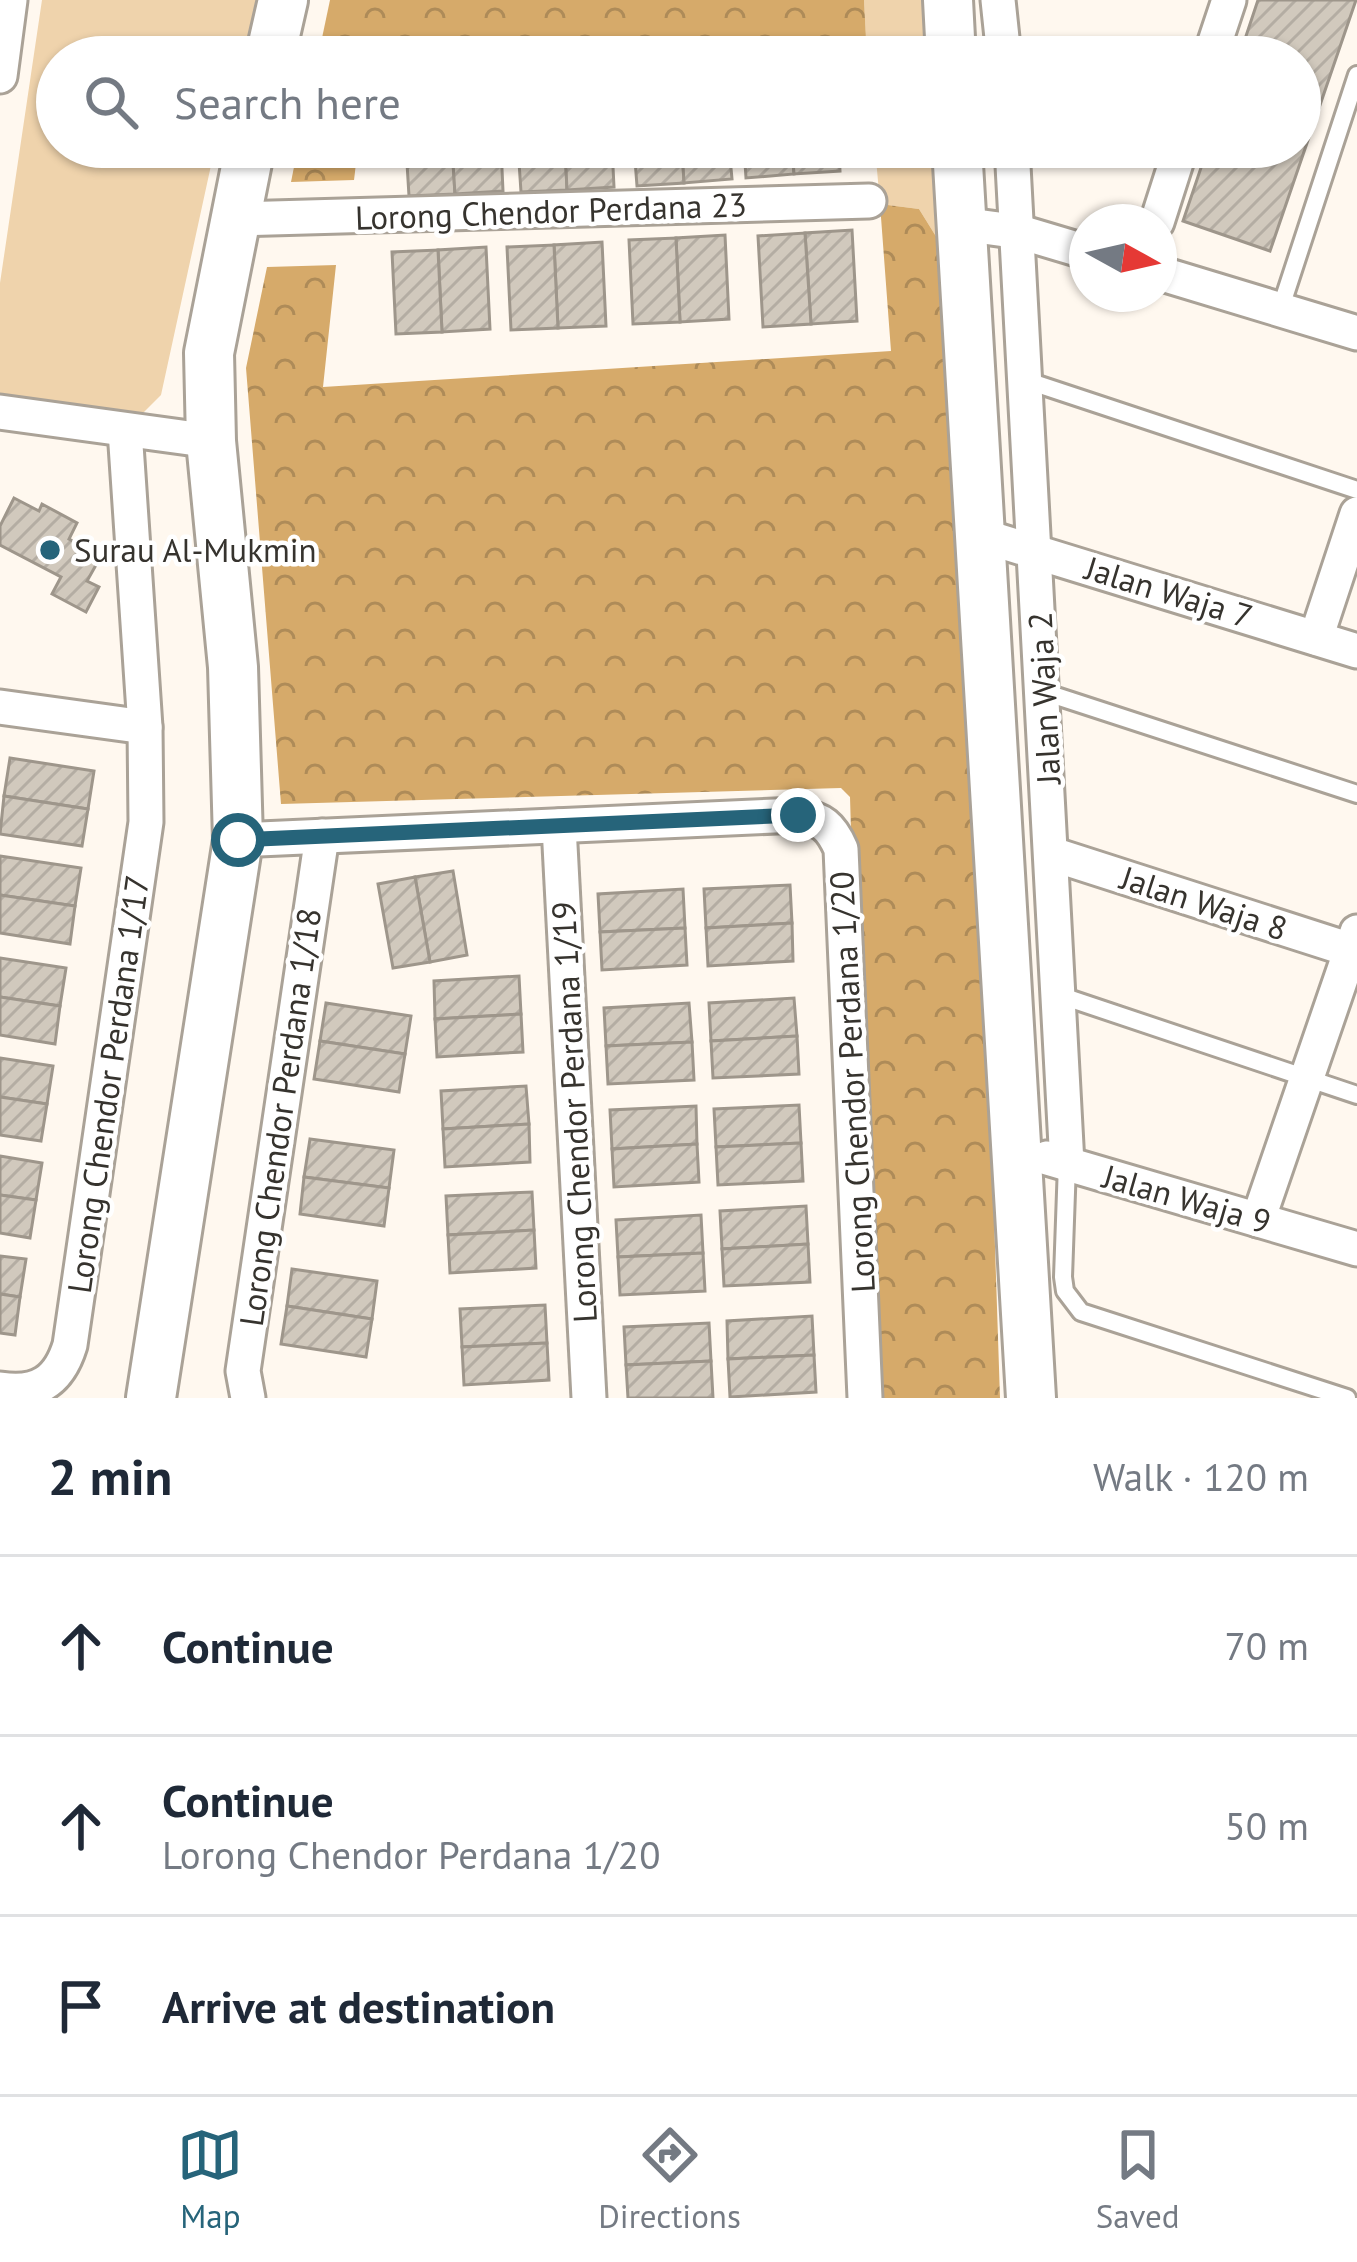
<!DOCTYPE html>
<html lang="en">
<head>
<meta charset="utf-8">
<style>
  :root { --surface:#fff; --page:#f2f2f3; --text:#1f2937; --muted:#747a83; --line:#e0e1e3; --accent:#26647a }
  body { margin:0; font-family:"PT Sans",sans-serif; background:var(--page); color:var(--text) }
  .compass { position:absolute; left:1069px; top:204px; width:108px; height:108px; border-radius:50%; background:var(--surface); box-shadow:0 3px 9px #0004; rotate:98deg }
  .stop { position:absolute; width:36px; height:36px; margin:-27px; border:9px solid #26647a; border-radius:50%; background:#fff }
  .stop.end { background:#26647a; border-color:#fff; box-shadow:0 3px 12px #0008 }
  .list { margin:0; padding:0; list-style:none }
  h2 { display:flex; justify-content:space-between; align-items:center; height:156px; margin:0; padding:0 48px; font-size:51px }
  h2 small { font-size:39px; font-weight:400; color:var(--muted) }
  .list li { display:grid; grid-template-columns:78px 1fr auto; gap:36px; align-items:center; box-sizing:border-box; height:180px; padding:0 48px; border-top:3px solid var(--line) }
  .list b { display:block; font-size:45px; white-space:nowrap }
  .list p { margin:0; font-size:39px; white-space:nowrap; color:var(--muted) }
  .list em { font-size:39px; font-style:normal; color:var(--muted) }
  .icon { flex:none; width:66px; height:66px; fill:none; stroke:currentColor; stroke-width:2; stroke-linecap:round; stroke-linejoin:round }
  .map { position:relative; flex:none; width:1357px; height:1398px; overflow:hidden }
  .search { position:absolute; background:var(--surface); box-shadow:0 3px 9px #0004; left:36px; right:36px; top:36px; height:132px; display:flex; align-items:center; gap:30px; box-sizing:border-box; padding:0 42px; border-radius:66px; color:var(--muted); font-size:45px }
  .sheet { height:696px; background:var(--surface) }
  nav { display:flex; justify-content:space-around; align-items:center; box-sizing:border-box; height:168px; border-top:3px solid var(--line); background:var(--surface); font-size:33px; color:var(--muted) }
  nav a { display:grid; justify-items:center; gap:6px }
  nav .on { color:var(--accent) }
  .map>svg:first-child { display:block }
  .green { fill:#efd3ac }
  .forest { fill:url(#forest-crowns) }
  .building { fill:url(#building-hatch); stroke:#9e968b; stroke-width:3 }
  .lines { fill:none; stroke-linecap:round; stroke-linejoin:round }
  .lane-casing { stroke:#aaa297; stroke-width:22 }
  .street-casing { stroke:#aaa297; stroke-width:39 }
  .secondary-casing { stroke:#aaa297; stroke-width:54 }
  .lane { stroke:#fff; stroke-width:16 }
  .street { stroke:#fff; stroke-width:33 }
  .secondary { stroke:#fff; stroke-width:48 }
  .route { stroke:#26647a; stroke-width:15 }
  .poi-dot { fill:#26647a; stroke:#fff; stroke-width:4.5 }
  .labels { text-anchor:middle; stroke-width:9; stroke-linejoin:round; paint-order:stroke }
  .street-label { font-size:33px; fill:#36332e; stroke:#fff }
  .poi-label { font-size:33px; fill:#36332e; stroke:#fff; text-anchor:start }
</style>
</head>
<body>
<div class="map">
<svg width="1357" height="1398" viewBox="0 0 1357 1398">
  <defs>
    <pattern id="forest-crowns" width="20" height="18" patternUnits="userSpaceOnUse" patternTransform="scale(3)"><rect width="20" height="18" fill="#d6aa6a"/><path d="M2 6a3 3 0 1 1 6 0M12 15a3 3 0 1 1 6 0" fill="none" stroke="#ae8b58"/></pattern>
    <pattern id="building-hatch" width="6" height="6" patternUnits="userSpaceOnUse" patternTransform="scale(3)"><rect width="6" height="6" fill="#d1c9bd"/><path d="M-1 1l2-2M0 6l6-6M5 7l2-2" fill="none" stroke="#b4ada3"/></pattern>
  </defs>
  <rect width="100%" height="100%" fill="#fff8ef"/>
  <!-- green -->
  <g class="green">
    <path d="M42,0H260L242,57H57V147H215L161,395L140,416L0,393V283Z"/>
    <path d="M864,0H927L930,57H867Z"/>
    <path d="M875,147H933L937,238L919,209L880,204Z"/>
  </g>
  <!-- forest -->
  <g class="forest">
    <path d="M330,0H864L867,57H318Z"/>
    <path d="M298,147H358L354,180L291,182Z"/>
    <path d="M880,204L919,209L937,238L989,1065L1000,1398H868L850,797L841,788L281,804L246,368L267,267L336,265L323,387L891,351Z"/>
  </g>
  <!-- building -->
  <g class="building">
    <path d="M1258,0H1356L1270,251L1183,221L1208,147H1300V57H1239Z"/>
    <path d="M406,147H452L455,194L409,196Z"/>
    <path d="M452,147H501L503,191L455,194Z"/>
    <path d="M518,147H565L567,190L521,192Z"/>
    <path d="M565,147H612L614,187L567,190Z"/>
    <path d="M634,147H682L684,183L637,186Z"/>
    <path d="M682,147H729L732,179L684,183Z"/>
    <path d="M744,147H792L794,174L746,178Z"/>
    <path d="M792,147H839L840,171L794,174Z"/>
    <path d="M852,230L857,321L811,324L805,233Z"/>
    <path d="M805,233L811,324L763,327L758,236Z"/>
    <path d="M725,235L729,319L680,322L676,238Z"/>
    <path d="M676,238L680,322L633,324L629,240Z"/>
    <path d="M602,242L606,326L558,328L554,245Z"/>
    <path d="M554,245L558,328L511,330L507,247Z"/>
    <path d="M486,247L490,329L442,332L438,250Z"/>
    <path d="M438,250L442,332L396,334L392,252Z"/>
    <path d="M14,498L39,511L42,504L77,523L69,539L101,556L87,581L99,587L86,612L52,594L61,577L0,545V526Z"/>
    <path d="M10,758L94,771L88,809L4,796Z"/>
    <path d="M4,796L88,809L82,846L0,834Z"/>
    <path d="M0,856L81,868L75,906L0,895Z"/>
    <path d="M453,871L467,955L430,962L415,877Z"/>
    <path d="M415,877L430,962L393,968L378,884Z"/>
    <path d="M790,885L792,923L706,928L704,889Z"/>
    <path d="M683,889L685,928L600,932L598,894Z"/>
    <path d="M0,895L75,906L70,944L0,933Z"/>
    <path d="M792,923L793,961L708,966L706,928Z"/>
    <path d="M685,928L687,965L602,970L600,932Z"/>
    <path d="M0,958L66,968L60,1006L0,997Z"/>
    <path d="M519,976L521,1014L435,1019L434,981Z"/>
    <path d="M0,997L60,1006L55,1044L0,1035Z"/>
    <path d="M794,998L797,1036L711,1041L709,1003Z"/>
    <path d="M326,1003L411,1016L405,1054L320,1041Z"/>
    <path d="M689,1003L692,1042L606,1046L604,1008Z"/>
    <path d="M521,1014L523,1052L437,1057L435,1019Z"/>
    <path d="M797,1036L799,1074L713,1078L711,1041Z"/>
    <path d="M320,1041L405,1054L399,1092L314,1079Z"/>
    <path d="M692,1042L694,1080L608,1084L606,1046Z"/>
    <path d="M0,1058L53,1066L47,1104L0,1097Z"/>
    <path d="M526,1086L529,1124L443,1129L441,1091Z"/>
    <path d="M0,1097L47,1104L41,1141L0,1135Z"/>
    <path d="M799,1105L801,1143L716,1147L714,1109Z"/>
    <path d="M696,1106L697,1144L612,1149L610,1110Z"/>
    <path d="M529,1124L530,1162L445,1167L443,1129Z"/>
    <path d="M310,1139L394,1150L389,1188L304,1177Z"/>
    <path d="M801,1143L803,1181L718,1185L716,1147Z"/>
    <path d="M697,1144L699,1182L614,1187L612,1149Z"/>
    <path d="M0,1156L42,1163L36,1200L0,1195Z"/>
    <path d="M304,1177L389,1188L384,1226L300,1214Z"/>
    <path d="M532,1192L534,1230L448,1235L446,1196Z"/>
    <path d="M0,1195L36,1200L30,1238L0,1233Z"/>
    <path d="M806,1206L808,1244L722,1249L720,1211Z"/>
    <path d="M701,1215L703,1253L618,1257L616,1220Z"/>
    <path d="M534,1230L536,1268L450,1273L448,1235Z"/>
    <path d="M808,1244L810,1282L724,1286L722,1249Z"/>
    <path d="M703,1253L705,1291L620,1295L618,1257Z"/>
    <path d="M0,1256L26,1259L20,1297L0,1294Z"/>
    <path d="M292,1269L377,1281L372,1319L287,1306Z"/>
    <path d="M0,1294L20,1297L15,1335L0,1333Z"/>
    <path d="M545,1305L547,1343L462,1347L460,1309Z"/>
    <path d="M287,1306L372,1319L366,1357L281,1344Z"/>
    <path d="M812,1316L814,1355L728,1359L727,1321Z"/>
    <path d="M709,1323L711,1361L626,1365L624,1327Z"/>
    <path d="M547,1343L549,1380L464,1385L462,1347Z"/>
    <path d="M814,1355L816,1392L730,1397L728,1359Z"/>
    <path d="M711,1361L713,1398H628L626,1365Z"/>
  </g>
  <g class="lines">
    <!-- lane casing -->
    <g class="lane-casing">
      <g id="lane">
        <path d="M1280,310L1357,75"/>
        <path d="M1028,381L1357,490"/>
        <path d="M1044,692L1357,794"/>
        <path d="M1059,995L1357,1095"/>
        <path d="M1067,1164L1063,1277L1065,1291L1081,1312L1347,1398"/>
      </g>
    </g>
    <!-- street casing -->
    <g class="street-casing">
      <g id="street">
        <path d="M998,0L1004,57"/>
        <path d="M1210,57L1229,0"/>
        <path d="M0,76L10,0"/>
        <path d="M1012,147L1067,1164"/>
        <path d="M234,219L869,201"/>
        <path d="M1157,222L1181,147"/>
        <path d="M961,224L1020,232L1087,252"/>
        <path d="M1159,273L1357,333"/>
        <path d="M0,412L211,441"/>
        <path d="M980,535L1357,651"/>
        <path d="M1316,638L1357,514"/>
        <path d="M0,707L145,727"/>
        <path d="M559,826L589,1398"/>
        <path d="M238,840L798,815C822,819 831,826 841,849L865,1398"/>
        <path d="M1052,854L1357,952"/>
        <path d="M1047,1158L1357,1249"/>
        <path d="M1258,1220L1357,932"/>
        <path d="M0,1389C38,1395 59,1381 70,1345L146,822L145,727L125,430"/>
        <path d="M248,1398L243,1371L322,836"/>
      </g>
    </g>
    <!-- secondary casing -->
    <g class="secondary-casing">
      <g id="secondary">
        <path d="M948,0L951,57"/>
        <path d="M270,57L283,0"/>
        <path d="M957,147L1031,1398"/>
        <path d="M151,1398L238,840L233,667L211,441L209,353L250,147"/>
      </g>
    </g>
    <!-- lane -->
    <use href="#lane" class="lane"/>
    <!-- street -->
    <use href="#street" class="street"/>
    <!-- secondary -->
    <use href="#secondary" class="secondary"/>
  </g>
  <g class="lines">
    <!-- route -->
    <path class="route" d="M238,840L798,815"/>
  </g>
  <!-- markers -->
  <circle class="poi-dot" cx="50" cy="550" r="12"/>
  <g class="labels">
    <!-- street labels -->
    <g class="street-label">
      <text transform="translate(551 211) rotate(-2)" y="12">Lorong Chendor Perdana 23</text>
      <text transform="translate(1169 592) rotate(17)" y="12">Jalan Waja 7</text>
      <text transform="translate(1044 698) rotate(-93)" y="12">Jalan Waja 2</text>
      <text transform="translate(1204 903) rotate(18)" y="12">Jalan Waja 8</text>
      <text transform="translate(852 1082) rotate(-93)" y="12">Lorong Chendor Perdana 1/20</text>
      <text transform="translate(108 1084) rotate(-82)" y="12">Lorong Chendor Perdana 1/17</text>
      <text transform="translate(574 1112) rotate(-93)" y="12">Lorong Chendor Perdana 1/19</text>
      <text transform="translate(280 1117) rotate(-82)" y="12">Lorong Chendor Perdana 1/18</text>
      <text transform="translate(1187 1199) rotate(16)" y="12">Jalan Waja 9</text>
    </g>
    <!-- poi labels -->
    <g class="poi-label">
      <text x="74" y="562">Surau Al-Mukmin</text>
    </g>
  </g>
</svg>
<svg class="compass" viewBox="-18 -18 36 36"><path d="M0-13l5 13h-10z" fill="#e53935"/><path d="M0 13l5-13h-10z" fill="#747a83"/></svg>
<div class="stop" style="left:238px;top:840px"></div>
<div class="stop end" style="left:798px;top:815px"></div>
<div class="search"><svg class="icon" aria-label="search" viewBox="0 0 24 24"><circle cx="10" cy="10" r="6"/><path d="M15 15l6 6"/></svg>Search here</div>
</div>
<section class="sheet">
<h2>2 min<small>Walk · 120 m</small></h2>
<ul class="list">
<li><svg class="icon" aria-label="ahead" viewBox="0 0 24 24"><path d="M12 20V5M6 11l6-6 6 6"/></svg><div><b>Continue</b></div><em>70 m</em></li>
<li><svg class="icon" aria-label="ahead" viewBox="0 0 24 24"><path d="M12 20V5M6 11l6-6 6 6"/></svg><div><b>Continue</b><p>Lorong Chendor Perdana 1/20</p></div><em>50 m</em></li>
<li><svg class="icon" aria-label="arrive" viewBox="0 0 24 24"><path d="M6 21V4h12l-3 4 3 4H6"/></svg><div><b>Arrive at destination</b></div></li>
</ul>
</section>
<nav>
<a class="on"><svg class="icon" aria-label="map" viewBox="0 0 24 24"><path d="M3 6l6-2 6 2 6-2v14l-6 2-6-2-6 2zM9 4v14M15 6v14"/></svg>Map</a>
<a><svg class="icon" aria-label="directions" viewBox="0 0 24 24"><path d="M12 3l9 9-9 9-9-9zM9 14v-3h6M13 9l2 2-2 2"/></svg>Directions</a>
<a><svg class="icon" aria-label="saved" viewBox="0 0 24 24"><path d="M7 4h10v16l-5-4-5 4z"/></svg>Saved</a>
</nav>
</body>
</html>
